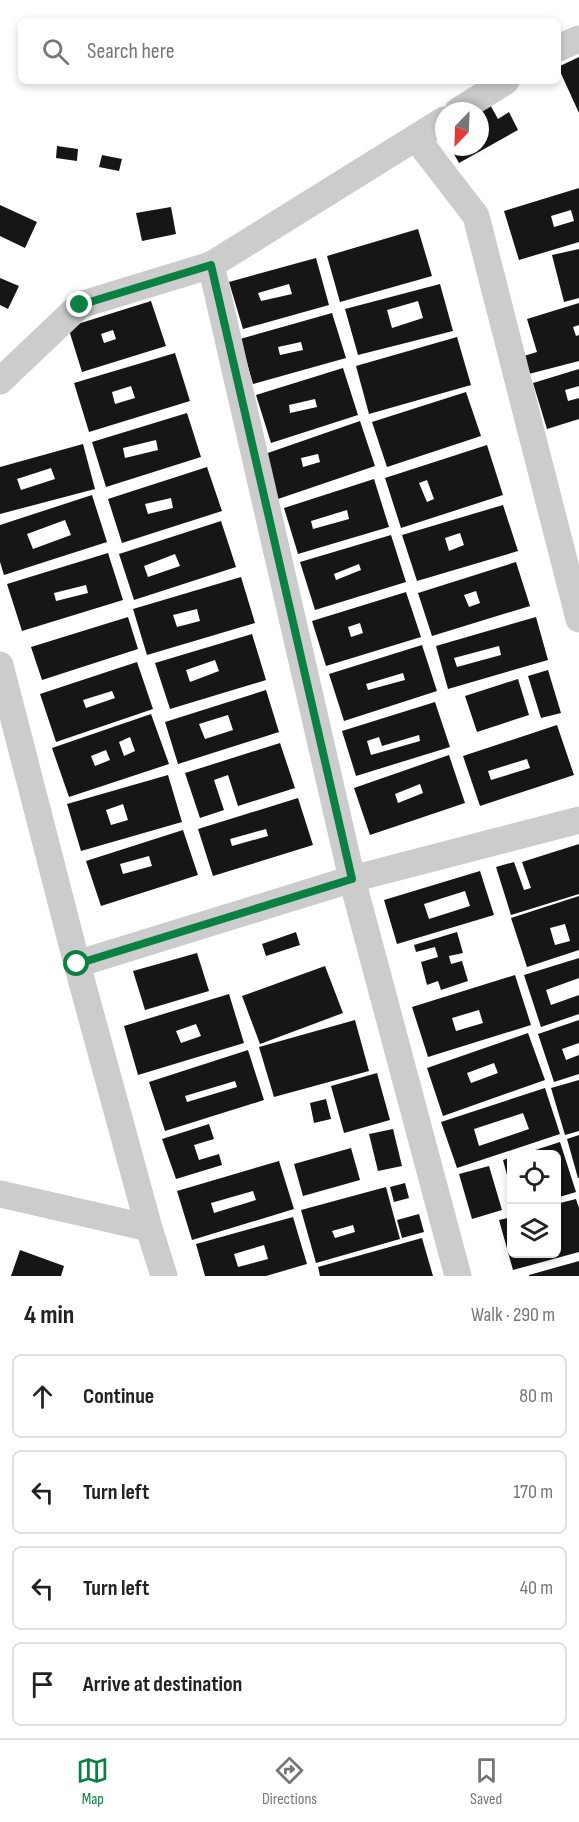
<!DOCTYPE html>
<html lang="en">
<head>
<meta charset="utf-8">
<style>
  :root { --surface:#fff; --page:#f2f2f2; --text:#222; --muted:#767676; --line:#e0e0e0; --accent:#0b8043 }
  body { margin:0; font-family:"Sofia Sans Condensed",sans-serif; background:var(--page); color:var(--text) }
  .controls { position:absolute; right:18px; bottom:18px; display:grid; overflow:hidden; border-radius:9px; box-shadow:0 3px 9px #0003 }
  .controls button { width:54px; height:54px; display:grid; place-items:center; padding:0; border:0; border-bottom:2px solid var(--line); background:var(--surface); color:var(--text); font:30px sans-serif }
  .compass { position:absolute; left:435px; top:102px; width:54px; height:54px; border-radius:50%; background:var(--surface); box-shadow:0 3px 9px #0003; rotate:203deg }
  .stop { position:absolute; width:18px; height:18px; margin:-14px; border:4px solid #0b8043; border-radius:50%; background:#fff }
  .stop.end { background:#0b8043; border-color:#fff; box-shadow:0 2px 6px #0008 }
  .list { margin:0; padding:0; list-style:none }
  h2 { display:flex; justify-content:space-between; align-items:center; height:78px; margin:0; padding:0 24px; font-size:26px }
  h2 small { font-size:20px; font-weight:400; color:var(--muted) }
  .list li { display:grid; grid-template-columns:39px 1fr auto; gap:18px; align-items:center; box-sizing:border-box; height:84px; margin:0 12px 12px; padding:0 12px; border:2px solid var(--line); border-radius:9px }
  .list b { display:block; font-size:22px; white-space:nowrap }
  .list em { font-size:20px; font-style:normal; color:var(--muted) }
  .icon { flex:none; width:33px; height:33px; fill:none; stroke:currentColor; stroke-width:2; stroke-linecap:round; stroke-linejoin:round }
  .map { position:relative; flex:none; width:579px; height:1276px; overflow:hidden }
  .search { position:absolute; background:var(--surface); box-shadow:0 3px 9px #0003; left:18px; right:18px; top:18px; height:66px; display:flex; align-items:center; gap:15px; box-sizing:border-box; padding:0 21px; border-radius:9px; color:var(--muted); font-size:22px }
  .sheet { height:462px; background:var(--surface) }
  nav { display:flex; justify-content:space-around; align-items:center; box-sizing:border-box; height:84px; border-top:2px solid var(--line); background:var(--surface); font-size:16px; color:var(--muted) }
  nav a { display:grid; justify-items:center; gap:3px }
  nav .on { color:var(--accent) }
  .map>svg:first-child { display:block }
  .building { fill:#161616; fill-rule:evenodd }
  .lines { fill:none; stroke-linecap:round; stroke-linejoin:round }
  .street { stroke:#ccc; stroke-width:27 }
  .route { stroke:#0b8043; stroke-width:8 }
</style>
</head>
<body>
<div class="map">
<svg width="579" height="1276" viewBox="0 0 579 1276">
  <rect width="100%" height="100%" fill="#fff"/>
  <!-- building -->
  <g class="building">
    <path d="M579,57V113L558,67Z"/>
    <path d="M488,101L498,119L509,112L518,130L459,163L450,147H480V111Z"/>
    <path d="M57,146L78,149L77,161L56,158Z"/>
    <path d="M102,155L122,159L119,171L99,167Z"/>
    <path d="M579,188V242L519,260L504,211ZM571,210L574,221L554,227L551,216Z"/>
    <path d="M0,205L37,222L25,248L0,236Z"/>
    <path d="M171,207L176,234L142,241L136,213Z"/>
    <path d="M418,229L432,276L340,302L327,256Z"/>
    <path d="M579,249V298L564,302L552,255Z"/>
    <path d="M316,258L329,305L243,329L229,282ZM289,284L292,294L261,301L258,293Z"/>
    <path d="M0,278L19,286L8,309L0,305Z"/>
    <path d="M440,284L453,331L358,355L345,309ZM418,301L423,318L392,328L387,310Z"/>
    <path d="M151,301L166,346L82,372L68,327ZM113,330L116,339L104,343L101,334Z"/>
    <path d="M579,303V325L573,327L576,336L579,335V361L521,376L517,358L537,352L527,319Z"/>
    <path d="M332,313L346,358L253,384L240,339ZM301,342L303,350L280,355L278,347Z"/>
    <path d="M457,337L471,385L369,414L356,366Z"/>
    <path d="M175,353L190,401L89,432L74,383ZM131,386L135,398L115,404L112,392Z"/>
    <path d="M343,368L358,415L271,443L256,395ZM315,399L317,407L290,413L289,405Z"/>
    <path d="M579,369V386L565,390L568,401L579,398V419L547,429L533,383Z"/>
    <path d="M466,392L481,436L387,467L372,422Z"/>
    <path d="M187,413L201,457L106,487L92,442ZM156,440L158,450L125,458L123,448Z"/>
    <path d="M360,421L375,466L278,499L262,455ZM318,454L320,462L303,467L301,458Z"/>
    <path d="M83,444L95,489L0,514V467ZM51,468L55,479L21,490L17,479Z"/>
    <path d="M487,445L503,495L401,528L385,478ZM427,480L434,499L427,502L419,483Z"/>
    <path d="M207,467L222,511L122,543L108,499ZM171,498L173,508L148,514L145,504Z"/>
    <path d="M374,479L389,527L298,554L284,508ZM347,510L349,519L313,529L311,521Z"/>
    <path d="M92,495L107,542L4,575L0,562V525ZM65,520L71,535L33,549L27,534Z"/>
    <path d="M503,505L518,551L417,581L402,535ZM460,533L464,545L449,551L445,538Z"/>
    <path d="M221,521L236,567L134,600L119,554ZM175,554L180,566L148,577L144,566Z"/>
    <path d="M391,535L406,582L315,610L300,562ZM359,564L361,570L336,580L334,574Z"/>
    <path d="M108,553L123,600L22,631L7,584ZM86,585L88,593L56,601L54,593Z"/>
    <path d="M516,562L530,606L432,636L418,593ZM476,591L480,603L469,607L464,595Z"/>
    <path d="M241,577L255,623L147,655L133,609ZM197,609L200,621L177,627L173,615Z"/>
    <path d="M406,592L421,637L326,666L312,621ZM360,623L363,633L351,637L348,627Z"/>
    <path d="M128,617L138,649L42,680L31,647Z"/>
    <path d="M536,617L548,660L448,689L436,646ZM499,646L501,655L457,667L454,658Z"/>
    <path d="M252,634L266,680L170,709L155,663ZM215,660L219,671L190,682L186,670Z"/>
    <path d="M422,645L437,691L344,721L329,674ZM403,673L405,680L368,690L366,684Z"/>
    <path d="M137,662L153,709L56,742L40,694ZM112,691L115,698L86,708L83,700Z"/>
    <path d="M548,670L561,713L541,718L528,676Z"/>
    <path d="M518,679L529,715L477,732L465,696Z"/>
    <path d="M266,690L279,732L178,764L165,722ZM228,715L233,730L205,739L199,724Z"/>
    <path d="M435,702L450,747L356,776L342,731ZM419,735L420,741L371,755L367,741L379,737L382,746Z"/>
    <path d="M151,714L169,764L69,797L52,748ZM130,737L135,751L124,756L119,742ZM106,750L110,760L95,766L91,756Z"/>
    <path d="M557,725L574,775L480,806L463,756ZM527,759L530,768L491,780L488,771Z"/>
    <path d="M280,743L295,788L238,806L228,775L214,780L224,810L200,818L185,773Z"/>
    <path d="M449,755L465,803L370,835L354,788ZM420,784L423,793L398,803L395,794Z"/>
    <path d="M168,775L182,822L81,851L67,804ZM123,804L128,820L111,825L106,810Z"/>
    <path d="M298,798L313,845L213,876L198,829ZM266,829L268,836L232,846L230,839Z"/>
    <path d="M183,830L198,875L101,906L86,861ZM149,856L152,866L123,874L120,864Z"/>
    <path d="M579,844V894L511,915L496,867L514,862L524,890L531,888L522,862Z"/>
    <path d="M480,871L494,915L397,944L384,900ZM465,891L470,906L429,919L424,904Z"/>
    <path d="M579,896V950L527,967L511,918ZM565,924L570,941L555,945L550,928Z"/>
    <path d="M296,932L300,945L266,956L262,944Z"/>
    <path d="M457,932L463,953L449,956L451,964L462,961L468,981L441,990L438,981L427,985L421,962L438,957L435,947L416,952L414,945Z"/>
    <path d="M197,953L209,991L145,1010L133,971Z"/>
    <path d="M579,958V978L546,990L551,1005L579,995V1014L541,1027L524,975Z"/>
    <path d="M325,966L343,1013L260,1044L242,996Z"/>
    <path d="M515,975L531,1025L428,1057L412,1007ZM479,1010L483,1023L456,1031L452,1018Z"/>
    <path d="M229,994L244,1043L138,1075L124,1026ZM196,1024L201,1036L181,1043L176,1031Z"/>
    <path d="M355,1020L369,1071L274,1097L259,1047Z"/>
    <path d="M579,1020V1043L562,1049L566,1060L579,1055V1074L554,1082L538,1034Z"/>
    <path d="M528,1033L545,1080L443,1116L427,1068ZM494,1063L498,1073L471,1083L467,1073Z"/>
    <path d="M248,1050L264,1100L165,1131L149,1082ZM235,1081L237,1087L187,1102L185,1096Z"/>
    <path d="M377,1073L390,1120L344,1133L331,1086Z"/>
    <path d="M579,1080V1131L565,1135L551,1088Z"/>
    <path d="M545,1088L560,1134L457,1168L441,1122ZM523,1113L529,1129L479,1146L474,1129Z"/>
    <path d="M326,1099L331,1119L314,1123L310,1103Z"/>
    <path d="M209,1124L214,1139L194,1145L199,1160L219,1154L222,1165L176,1179L162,1139Z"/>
    <path d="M393,1129L402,1166L378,1171L369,1134Z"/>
    <path d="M579,1135V1178H578L567,1139Z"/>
    <path d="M560,1142L576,1192L556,1198V1154H523Z"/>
    <path d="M351,1148L360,1180L303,1196L294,1164Z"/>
    <path d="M512,1157V1174L507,1175L503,1160Z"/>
    <path d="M279,1161L294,1209L192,1240L177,1191ZM253,1191L256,1200L214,1213L211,1203Z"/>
    <path d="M489,1166L502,1210L472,1219L459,1174Z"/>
    <path d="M405,1183L409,1198L394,1202L390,1187Z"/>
    <path d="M386,1187L400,1239L316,1263L301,1210ZM353,1225L355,1232L335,1238L332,1231Z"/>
    <path d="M576,1199L579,1208V1252L513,1270L499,1220L512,1217V1254H556V1204Z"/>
    <path d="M419,1214L424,1232L402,1238L397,1220Z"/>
    <path d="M293,1217L307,1264L266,1276H205L196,1244ZM264,1245L268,1259L238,1267L234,1254Z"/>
    <path d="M422,1238L433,1276H320L318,1267Z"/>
    <path d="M20,1250L64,1266L61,1276H11Z"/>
    <path d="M579,1261V1276H529V1275Z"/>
  </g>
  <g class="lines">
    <!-- street -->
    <g class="street">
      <path d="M558,48L579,39"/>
      <path d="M458,111L506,81"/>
      <path d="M416,138L476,216L579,619"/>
      <path d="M211,265L352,879L458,1276"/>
      <path d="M0,381L80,305L211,265L444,120"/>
      <path d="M0,665L77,964L149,1228L164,1276"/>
      <path d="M77,964L352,879L579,820"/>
      <path d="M0,1194L149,1228"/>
    </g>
  </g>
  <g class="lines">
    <!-- route -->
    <path class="route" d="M77,964L352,879L211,265L80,305"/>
  </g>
</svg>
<div class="controls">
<button><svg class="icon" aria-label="locate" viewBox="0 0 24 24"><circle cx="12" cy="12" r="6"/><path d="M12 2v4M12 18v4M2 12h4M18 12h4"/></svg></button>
<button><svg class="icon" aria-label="layers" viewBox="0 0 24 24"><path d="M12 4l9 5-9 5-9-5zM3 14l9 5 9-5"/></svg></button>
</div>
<svg class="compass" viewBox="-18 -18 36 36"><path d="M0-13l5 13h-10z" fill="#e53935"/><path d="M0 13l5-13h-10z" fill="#767676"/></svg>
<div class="stop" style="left:77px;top:964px"></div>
<div class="stop end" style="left:80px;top:305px"></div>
<div class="search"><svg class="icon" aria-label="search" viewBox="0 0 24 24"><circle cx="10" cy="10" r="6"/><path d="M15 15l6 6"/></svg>Search here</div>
</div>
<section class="sheet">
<h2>4 min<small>Walk · 290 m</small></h2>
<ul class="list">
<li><svg class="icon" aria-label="ahead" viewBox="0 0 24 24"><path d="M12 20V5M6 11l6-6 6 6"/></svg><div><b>Continue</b></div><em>80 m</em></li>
<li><svg class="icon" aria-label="left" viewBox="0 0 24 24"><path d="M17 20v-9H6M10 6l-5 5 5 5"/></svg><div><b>Turn left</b></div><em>170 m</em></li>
<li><svg class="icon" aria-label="left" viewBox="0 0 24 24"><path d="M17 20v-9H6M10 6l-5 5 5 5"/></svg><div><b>Turn left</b></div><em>40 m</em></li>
<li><svg class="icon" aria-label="arrive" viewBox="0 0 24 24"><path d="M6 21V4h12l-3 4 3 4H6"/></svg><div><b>Arrive at destination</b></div></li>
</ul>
</section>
<nav>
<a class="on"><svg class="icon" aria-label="map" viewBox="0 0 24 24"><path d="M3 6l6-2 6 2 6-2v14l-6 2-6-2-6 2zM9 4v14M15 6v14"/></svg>Map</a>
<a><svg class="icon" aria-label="directions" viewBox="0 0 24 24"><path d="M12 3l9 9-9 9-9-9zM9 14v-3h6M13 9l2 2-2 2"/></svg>Directions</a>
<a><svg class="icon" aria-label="saved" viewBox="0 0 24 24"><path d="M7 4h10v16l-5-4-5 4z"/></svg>Saved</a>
</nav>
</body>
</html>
